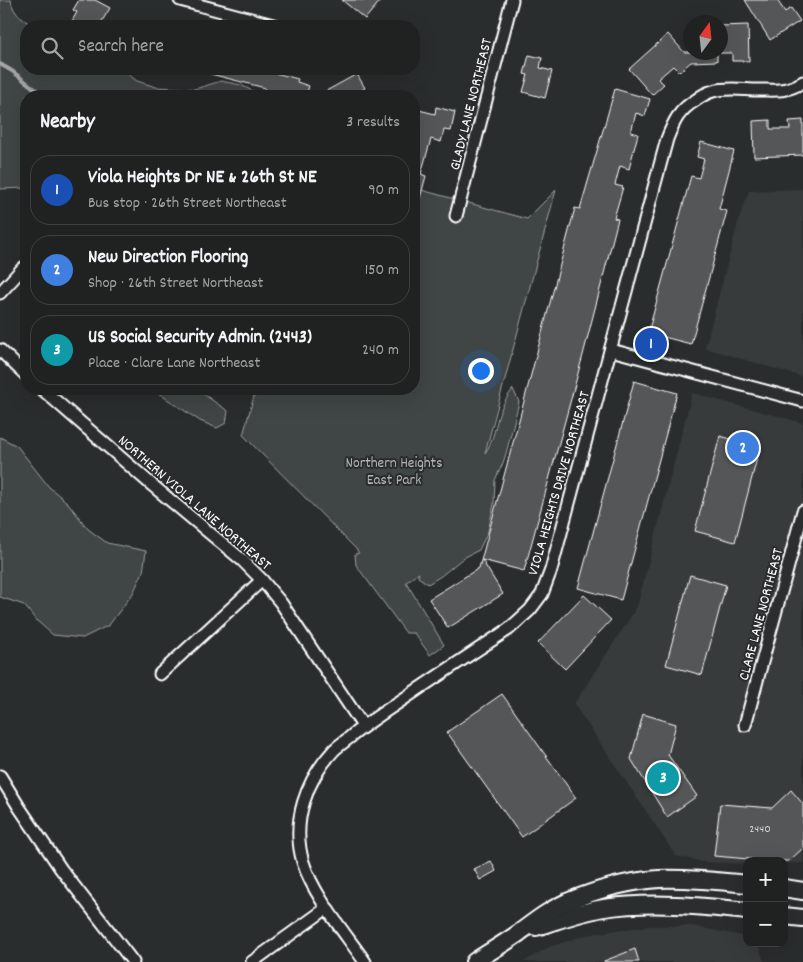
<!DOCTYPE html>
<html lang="en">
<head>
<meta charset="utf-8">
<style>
  :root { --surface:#202222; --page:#2d2f2f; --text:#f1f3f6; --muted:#a2a4a5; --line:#3d3f40; --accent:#ea580c }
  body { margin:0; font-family:Dekko,sans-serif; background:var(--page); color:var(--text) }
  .controls { position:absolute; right:15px; bottom:15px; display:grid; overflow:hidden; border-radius:10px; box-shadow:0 5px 20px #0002 }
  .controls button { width:45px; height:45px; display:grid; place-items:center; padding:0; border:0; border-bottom:1px solid var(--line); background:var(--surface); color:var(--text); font:25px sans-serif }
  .compass { position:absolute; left:683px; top:15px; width:45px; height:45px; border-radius:50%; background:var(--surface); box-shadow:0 5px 20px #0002; rotate:15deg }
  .you { position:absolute; left:480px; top:370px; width:18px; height:18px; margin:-12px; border:4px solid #fff; border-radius:50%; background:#1a73e8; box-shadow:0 0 0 8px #1a73e833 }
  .badge { display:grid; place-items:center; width:32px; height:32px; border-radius:50%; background:var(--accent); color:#fff; font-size:16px; font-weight:700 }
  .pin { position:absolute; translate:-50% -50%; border:2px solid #fff; box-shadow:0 1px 5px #0006 }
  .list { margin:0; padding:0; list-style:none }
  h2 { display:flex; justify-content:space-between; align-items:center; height:65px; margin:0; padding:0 20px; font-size:21px }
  h2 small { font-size:16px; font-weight:400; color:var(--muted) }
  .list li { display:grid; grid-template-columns:32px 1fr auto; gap:15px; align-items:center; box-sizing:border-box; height:70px; margin:0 10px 10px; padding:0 10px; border:1px solid var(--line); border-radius:20px }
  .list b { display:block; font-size:19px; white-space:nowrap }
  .list p { margin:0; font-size:16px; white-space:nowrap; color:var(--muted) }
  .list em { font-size:16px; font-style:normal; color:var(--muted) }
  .icon { flex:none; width:28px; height:28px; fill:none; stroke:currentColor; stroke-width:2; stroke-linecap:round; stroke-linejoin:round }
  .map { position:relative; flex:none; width:803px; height:962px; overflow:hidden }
  .search { position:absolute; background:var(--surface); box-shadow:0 5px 20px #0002; left:20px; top:20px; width:400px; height:55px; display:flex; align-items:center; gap:12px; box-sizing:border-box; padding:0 18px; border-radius:20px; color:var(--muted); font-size:19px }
  .panel { position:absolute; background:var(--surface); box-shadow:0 5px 20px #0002; left:20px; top:90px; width:400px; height:305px; border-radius:20px }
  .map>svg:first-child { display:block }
  .built { fill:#373a3b }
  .green { fill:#414445; stroke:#a0a2a2 }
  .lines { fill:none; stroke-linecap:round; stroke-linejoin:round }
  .stream { stroke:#a6a7a7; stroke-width:4 }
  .building { fill:#555758; stroke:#fff }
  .minor-casing { stroke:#fff; stroke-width:15 }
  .secondary-casing { stroke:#fff; stroke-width:20 }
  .minor { stroke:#2a2d2e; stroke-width:11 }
  .secondary { stroke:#2a2d2e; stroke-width:16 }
  .labels { text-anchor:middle; stroke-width:4; stroke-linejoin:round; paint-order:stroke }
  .number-label { font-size:12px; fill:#d4d5d5 }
  .street-label { font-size:15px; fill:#fff; stroke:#2a2d2e }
  .park-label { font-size:15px; fill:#b3b4b5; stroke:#2a2d2e }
</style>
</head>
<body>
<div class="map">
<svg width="803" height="962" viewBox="0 0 803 962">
  <rect width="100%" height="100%" fill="#2a2d2e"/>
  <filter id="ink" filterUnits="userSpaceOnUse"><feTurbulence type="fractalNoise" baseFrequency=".02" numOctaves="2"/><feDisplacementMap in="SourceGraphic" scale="10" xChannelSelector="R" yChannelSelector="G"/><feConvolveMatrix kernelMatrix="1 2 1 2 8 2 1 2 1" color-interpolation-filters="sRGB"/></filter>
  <g filter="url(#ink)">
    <!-- built -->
    <g class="built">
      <path d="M803,189V377L705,348L740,215L749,191Z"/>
      <path d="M692,393L803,423V863H784V861H747V864L703,862L676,856L574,704L637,607Z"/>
      <path d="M651,926H692L747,937V943H758L764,962H523L549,947L586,935L617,930Z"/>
    </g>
    <!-- green -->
    <g class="green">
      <path d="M0,0H11C12,13 25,23 37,26H26V69H121L137,81L156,87L195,89L221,81L241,85L262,96H26V188L0,189Z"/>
      <path d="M414,188L527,219L556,190L485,453C494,441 495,424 501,409C504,402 508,395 513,389L519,402L507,450L503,463L495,480L494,504L488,531L479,550L463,558L441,576L428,584L418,577L419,573L406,582L444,645L430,655L414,633H406L356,565L355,554L359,553L356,549L243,435L256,389H414Z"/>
      <path d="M152,389H196L228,411L226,423L217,428L200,421Z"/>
      <path d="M0,437L17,446L49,487L68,503L88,529L107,543L146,551L143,572L133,593L109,625L83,638L53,635L36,620L24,605L0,597Z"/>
    </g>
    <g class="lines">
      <!-- stream -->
      <path class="stream" d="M0,64L12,71L44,96"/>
    </g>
    <!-- building -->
    <g class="building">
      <path d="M79,0H95L110,8L99,26H81L72,21L77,12L73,10Z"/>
      <path d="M342,0H381L365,19Z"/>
      <path d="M745,0H777L785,12L791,8L800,21L770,40Z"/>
      <path d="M748,25L749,61H732V53H720V26Z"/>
      <path d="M668,34L684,52H717V61L691,62L679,72L673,66L658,79L664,84L652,95L629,69Z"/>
      <path d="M529,55L542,58L540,68L552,71L545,98L523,92L528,75L524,74Z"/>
      <path d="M203,69H260L298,79L297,82L309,86L306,96H272L263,94L265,88L203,72Z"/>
      <path d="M357,74L365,88L358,92L361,96H317Z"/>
      <path d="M615,89L650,99L645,116L636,113L631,132L638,134L629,169L620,166L615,185L623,187L614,218L618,219L583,355L524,571L482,560L503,594L448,628L429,599L479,568L518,424L575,208L580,209Z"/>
      <path d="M436,107L455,112L451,131L444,130L441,142L431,139L421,174L426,176L417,209H414V132L419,110L435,114Z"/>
      <path d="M770,120V129H790L789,121L803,120V155L754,157L753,121Z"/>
      <path d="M701,142L734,151L719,209L727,211L691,344L648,333L691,176L699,178L704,159L697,157Z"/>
      <path d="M634,381L677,393L621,600L578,588Z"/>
      <path d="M720,436L760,447L735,542L695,531Z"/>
      <path d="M690,575L726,585L702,675L666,665Z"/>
      <path d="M584,595L611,620L565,669L538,643Z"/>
      <path d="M502,694L576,798L522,837L447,732Z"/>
      <path d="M643,714L676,724L668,755L697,796L667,817L631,759Z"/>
      <path d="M791,790L803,804V848L789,861H772L714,856L720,804L772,808Z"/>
      <path d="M491,861L496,871L480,880L474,869Z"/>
      <path d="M635,949L639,962H604V961Z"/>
    </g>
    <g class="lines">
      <!-- minor casing -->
      <g class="minor-casing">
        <g id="minor">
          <path d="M180,0L277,26"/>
          <path d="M456,216L512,0"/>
          <path d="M0,293L22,269L26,266"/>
          <path d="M0,350L26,375"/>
          <path d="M611,350L803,401"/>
          <path d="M42,389L152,485L242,560L262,580L281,603L363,726"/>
          <path d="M160,674L262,580"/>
          <path d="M745,725L803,511"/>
          <path d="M0,776L19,807L61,869L133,962"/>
          <path d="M252,962L327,908"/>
          <path d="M365,962C345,933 313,895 303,862C291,822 306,780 334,750C338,746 344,742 349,738C369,721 392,707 414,692C445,671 477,650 509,629L530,610L542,594L551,570L667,139C674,121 679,110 696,100C701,96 706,93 713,91C727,87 744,90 759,90C777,90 786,92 803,82"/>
        </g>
      </g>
      <!-- secondary casing -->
      <g class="secondary-casing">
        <g id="secondary">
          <path d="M784,888L803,891"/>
          <path d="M784,916L803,918"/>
          <path d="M536,927C559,920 580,912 604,908C651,901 700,906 747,911"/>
          <path d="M474,962C489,952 505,943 519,933C535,921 549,910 567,902C596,890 628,881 659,879C688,878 718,881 747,884"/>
        </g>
      </g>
      <!-- minor -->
      <use href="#minor" class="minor"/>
      <!-- secondary -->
      <use href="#secondary" class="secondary"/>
    </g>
  </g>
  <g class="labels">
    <!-- number labels -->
    <g class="number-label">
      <text x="760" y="832">2440</text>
    </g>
    <!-- street labels -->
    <g class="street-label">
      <text transform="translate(470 104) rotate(-76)" y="5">GLADY LANE NORTHEAST</text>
      <text transform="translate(558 483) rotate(-74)" y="5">VIOLA HEIGHTS DRIVE NORTHEAST</text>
      <text transform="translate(195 502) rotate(41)" y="5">NORTHERN VIOLA LANE NORTHEAST</text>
      <text transform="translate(760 614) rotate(-75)" y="5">CLARE LANE NORTHEAST</text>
    </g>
    <!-- park labels -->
    <g class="park-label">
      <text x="394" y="467">Northern Heights<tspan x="394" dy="17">East Park</tspan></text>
    </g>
  </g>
</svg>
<div class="controls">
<button>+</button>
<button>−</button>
</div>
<svg class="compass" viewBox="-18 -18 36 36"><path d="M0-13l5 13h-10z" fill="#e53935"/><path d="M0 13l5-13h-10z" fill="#a2a4a5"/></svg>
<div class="you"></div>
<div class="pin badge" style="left:651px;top:344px;background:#1a4fb4">1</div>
<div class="pin badge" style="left:743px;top:448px;background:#3f7fe0">2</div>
<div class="pin badge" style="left:663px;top:778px;background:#0f9aa8">3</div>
<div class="search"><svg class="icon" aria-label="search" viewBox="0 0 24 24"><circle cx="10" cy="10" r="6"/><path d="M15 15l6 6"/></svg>Search here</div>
<section class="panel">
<h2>Nearby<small>3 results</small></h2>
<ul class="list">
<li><span class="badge" style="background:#1a4fb4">1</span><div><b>Viola Heights Dr NE &amp; 26th St NE</b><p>Bus stop · 26th Street Northeast</p></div><em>90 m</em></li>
<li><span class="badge" style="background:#3f7fe0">2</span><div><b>New Direction Flooring</b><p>Shop · 26th Street Northeast</p></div><em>150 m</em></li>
<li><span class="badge" style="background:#0f9aa8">3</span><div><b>US Social Security Admin. (2443)</b><p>Place · Clare Lane Northeast</p></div><em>240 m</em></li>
</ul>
</section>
</div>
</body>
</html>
